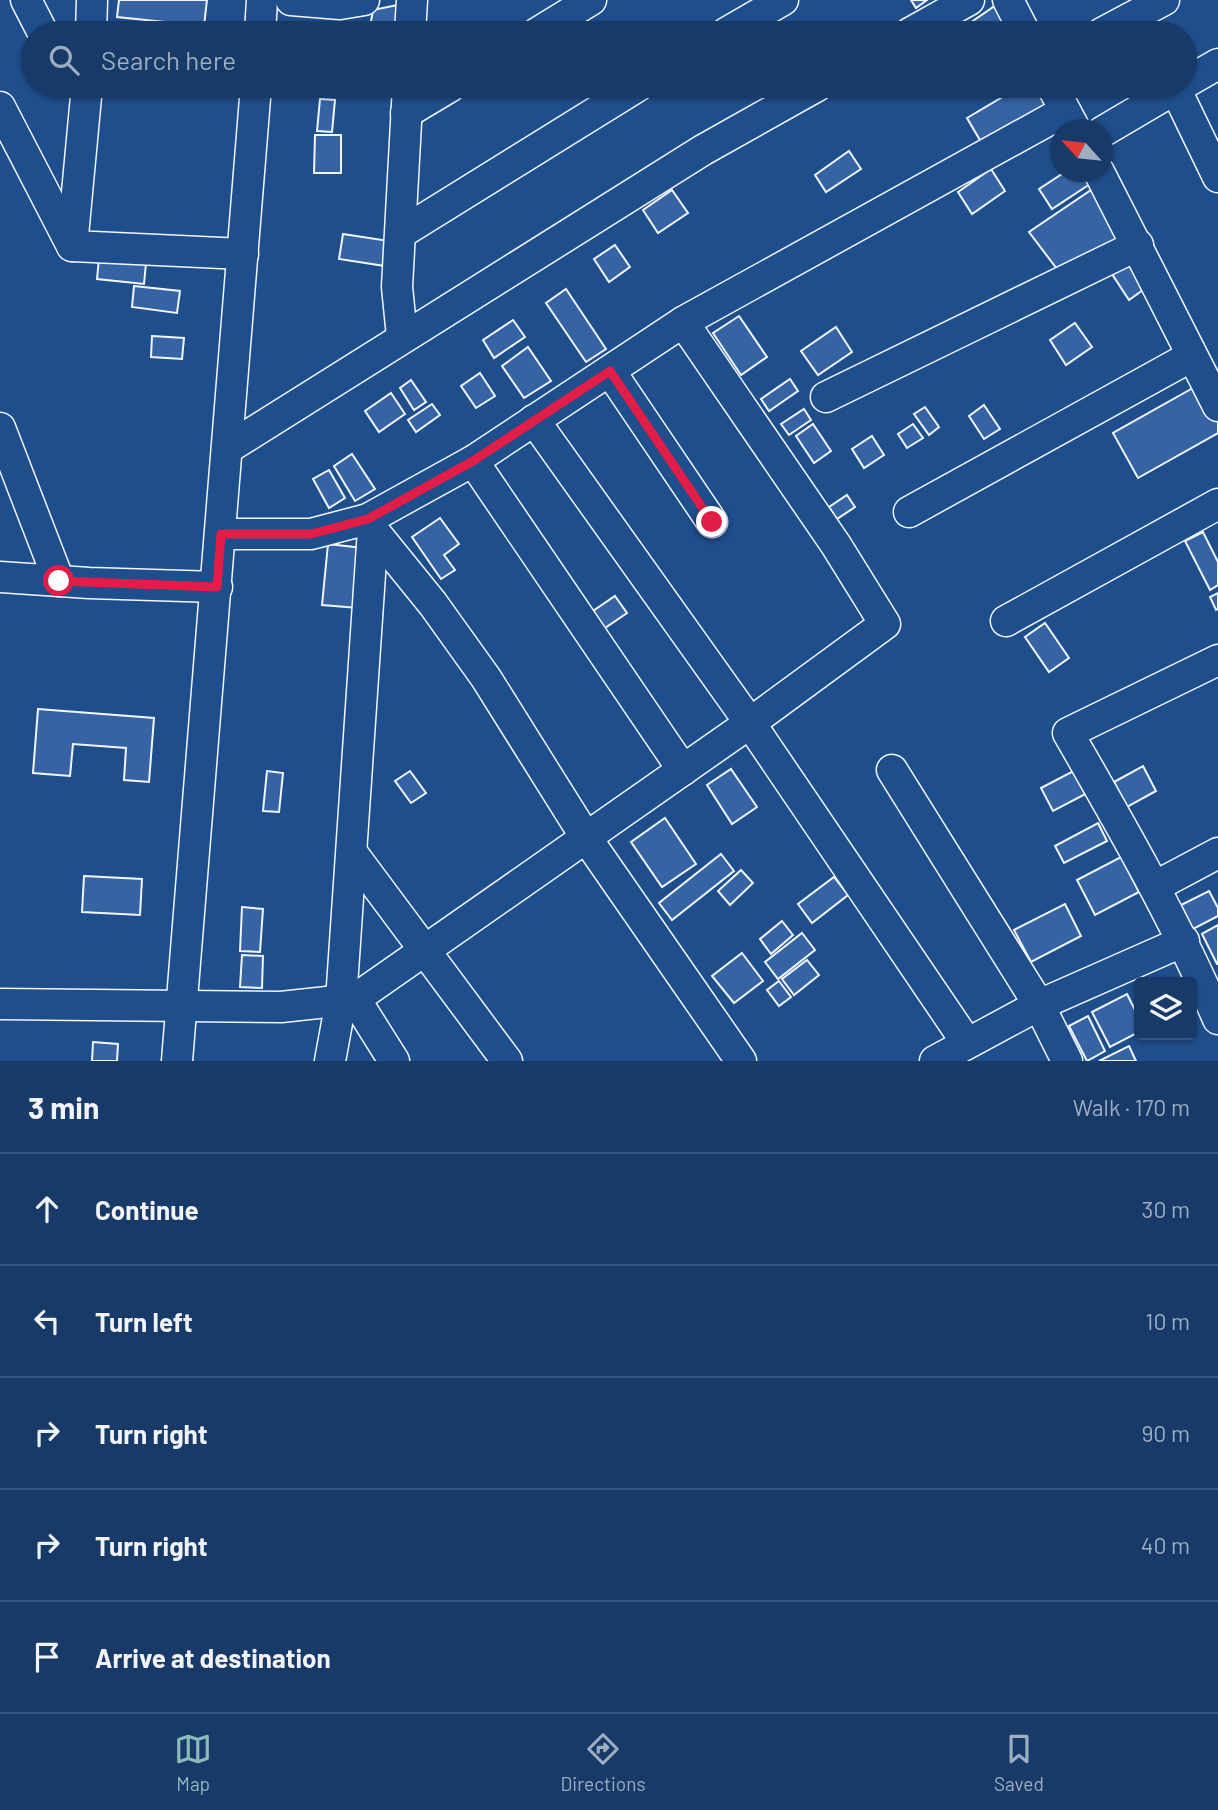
<!DOCTYPE html>
<html lang="en">
<head>
<meta charset="utf-8">
<style>
  :root { --surface:#173a69; --page:#244571; --text:#f1f3f6; --muted:#9eadc0; --line:#36547d; --accent:#8bbbb9 }
  body { margin:0; font-family:Barlow,sans-serif; background:var(--page); color:var(--text) }
  .controls { position:absolute; right:21px; bottom:21px; display:grid; overflow:hidden; border-radius:7px; box-shadow:0 2px 5px #0004 }
  .controls button { width:63px; height:63px; display:grid; place-items:center; padding:0; border:0; border-bottom:2px solid var(--line); background:var(--surface); color:var(--text); font:35px sans-serif }
  .compass { position:absolute; left:1050px; top:119px; width:63px; height:63px; border-radius:50%; background:var(--surface); box-shadow:0 2px 5px #0004; rotate:297deg }
  .stop { position:absolute; width:21px; height:21px; margin:-16px; border:5px solid #e11d48; border-radius:50%; background:#fff }
  .stop.end { background:#e11d48; border-color:#fff; box-shadow:0 2px 7px #0008 }
  .list { margin:0; padding:0; list-style:none }
  h2 { display:flex; justify-content:space-between; align-items:center; height:91px; margin:0; padding:0 28px; font-size:30px }
  h2 small { font-size:23px; font-weight:400; color:var(--muted) }
  .list li { display:grid; grid-template-columns:46px 1fr auto; gap:21px; align-items:center; box-sizing:border-box; height:112px; padding:0 28px; border-top:2px solid var(--line) }
  .list b { display:block; font-size:26px; white-space:nowrap }
  .list em { font-size:23px; font-style:normal; color:var(--muted) }
  .icon { flex:none; width:38px; height:38px; fill:none; stroke:currentColor; stroke-width:2; stroke-linecap:round; stroke-linejoin:round }
  .map { position:relative; flex:none; width:1218px; height:1061px; overflow:hidden }
  .search { position:absolute; background:var(--surface); box-shadow:0 2px 5px #0004; left:21px; right:21px; top:21px; height:77px; display:flex; align-items:center; gap:18px; box-sizing:border-box; padding:0 24px; border-radius:38px; color:var(--muted); font-size:26px }
  .sheet { height:651px; background:var(--surface) }
  nav { display:flex; justify-content:space-around; align-items:center; box-sizing:border-box; height:98px; border-top:2px solid var(--line); background:var(--surface); font-size:19px; color:var(--muted) }
  nav a { display:grid; justify-items:center; gap:4px }
  nav .on { color:var(--accent) }
  .map>svg:first-child { display:block }
  .building { fill:#3563a3; stroke:#f2f6ff; stroke-width:2 }
  .lines { fill:none; stroke-linecap:round; stroke-linejoin:round }
  .street-casing { stroke:#f2f6ff; stroke-width:33 }
  .street { stroke:#1f4e8c; stroke-width:30 }
  .route { stroke:#e11d48; stroke-width:9 }
</style>
</head>
<body>
<div class="map">
<svg width="1218" height="1061" viewBox="0 0 1218 1061">
  <rect width="100%" height="100%" fill="#1f4e8c"/>
  <!-- building -->
  <g class="building">
    <path d="M119,0H207L204,26L117,17Z"/>
    <path d="M911,0H927L916,8Z"/>
    <path d="M999,3L1016,28L1007,33H977L970,23Z"/>
    <path d="M402,4L398,33H369L373,10Z"/>
    <path d="M958,86H973L963,93Z"/>
    <path d="M1021,86H1043L1054,103L984,147L967,118Z"/>
    <path d="M320,99L335,100L332,132L317,131Z"/>
    <path d="M315,135H341V173H314Z"/>
    <path d="M849,151L861,169L826,192L815,175Z"/>
    <path d="M991,169L1005,191L972,214L958,192Z"/>
    <path d="M1065,172H1082L1090,184L1052,209L1039,189Z"/>
    <path d="M1094,188L1118,240L1060,273L1029,232Z"/>
    <path d="M672,190L688,213L658,233L643,210Z"/>
    <path d="M343,234L389,241L385,266L339,259Z"/>
    <path d="M615,245L630,267L609,282L594,259Z"/>
    <path d="M99,258L146,263L144,284L97,279Z"/>
    <path d="M1134,259L1151,284L1129,300L1112,274Z"/>
    <path d="M134,286L180,291L177,313L132,307Z"/>
    <path d="M566,289L606,349L586,362L546,303Z"/>
    <path d="M739,316L767,357L741,375L713,333Z"/>
    <path d="M513,320L525,337L494,358L483,340Z"/>
    <path d="M1075,323L1092,347L1066,365L1050,340Z"/>
    <path d="M836,327L852,352L818,375L801,351Z"/>
    <path d="M152,336L184,338L182,359L151,357Z"/>
    <path d="M528,347L551,381L524,398L502,366Z"/>
    <path d="M480,373L495,396L476,408L461,386Z"/>
    <path d="M790,379L798,391L769,411L761,399Z"/>
    <path d="M411,380L426,402L414,410L400,388Z"/>
    <path d="M1200,384L1218,416V433L1138,478L1113,433Z"/>
    <path d="M391,393L405,414L379,432L365,411Z"/>
    <path d="M432,404L440,415L416,432L408,420Z"/>
    <path d="M984,405L1000,429L984,439L969,416Z"/>
    <path d="M925,407L939,427L929,435L914,414Z"/>
    <path d="M804,409L811,420L789,435L781,424Z"/>
    <path d="M813,424L831,451L814,463L796,436Z"/>
    <path d="M913,424L923,438L907,448L898,434Z"/>
    <path d="M872,436L884,455L864,468L852,449Z"/>
    <path d="M352,454L375,489L355,501L334,466Z"/>
    <path d="M329,470L345,498L329,508L313,479Z"/>
    <path d="M847,495L855,507L837,519L829,507Z"/>
    <path d="M440,518L459,544L444,555L455,570L441,579L412,537Z"/>
    <path d="M1203,532L1218,562V585L1210,590L1185,541Z"/>
    <path d="M328,544L363,548L358,608L322,605Z"/>
    <path d="M1218,593V609L1216,610L1210,597Z"/>
    <path d="M615,596L627,613L602,630L590,613Z"/>
    <path d="M1045,623L1069,658L1049,672L1025,637Z"/>
    <path d="M38,709L154,718L149,782L124,780L126,748L73,744L70,776L33,773Z"/>
    <path d="M1083,766L1095,789L1053,811L1041,788Z"/>
    <path d="M1143,766L1156,791L1127,807L1114,782Z"/>
    <path d="M731,769L757,807L732,824L707,785Z"/>
    <path d="M267,771L283,773L279,812L263,811Z"/>
    <path d="M410,771L426,793L411,803L395,781Z"/>
    <path d="M665,818L696,864L662,887L631,842Z"/>
    <path d="M1098,823L1107,841L1064,863L1055,846Z"/>
    <path d="M721,854L734,871L672,920L659,903Z"/>
    <path d="M1121,857L1139,892L1095,915L1077,880Z"/>
    <path d="M741,870L753,883L730,905L718,891Z"/>
    <path d="M84,876L142,879L140,915L82,912Z"/>
    <path d="M834,877L848,895L812,923L798,904Z"/>
    <path d="M1209,891L1218,908V916L1193,929L1181,905Z"/>
    <path d="M1065,904L1081,936L1031,962L1014,930Z"/>
    <path d="M242,907L263,909L260,952L240,951Z"/>
    <path d="M782,921L793,935L771,954L760,939Z"/>
    <path d="M1218,925V964H1217L1202,934Z"/>
    <path d="M802,933L815,950L778,979L765,962Z"/>
    <path d="M742,953L763,981L734,1003L712,976Z"/>
    <path d="M242,955L263,956L262,988L240,987Z"/>
    <path d="M807,960L819,975L794,995L782,979Z"/>
    <path d="M779,981L791,997L779,1006L767,990Z"/>
    <path d="M1127,994L1139,1018V1032L1110,1047L1092,1012Z"/>
    <path d="M1088,1016L1105,1051L1087,1061L1069,1026Z"/>
    <path d="M93,1042L118,1044L117,1061H92Z"/>
    <path d="M1129,1046L1136,1061H1099Z"/>
  </g>
  <g class="lines">
    <!-- street casing -->
    <g class="street-casing">
      <g id="street">
        <path d="M26,0L43,33"/>
        <path d="M291,0L340,4L364,0"/>
        <path d="M1008,0L1025,33"/>
        <path d="M91,33L92,0"/>
        <path d="M260,33L262,0"/>
        <path d="M410,33L412,0"/>
        <path d="M537,33L591,0"/>
        <path d="M726,33L783,0"/>
        <path d="M910,33L969,0"/>
        <path d="M1102,33L1164,0"/>
        <path d="M1185,83L1218,64"/>
        <path d="M87,86L72,246L243,254"/>
        <path d="M1052,86L1075,129"/>
        <path d="M1174,86L1218,177"/>
        <path d="M0,107L72,246"/>
        <path d="M406,113L451,86"/>
        <path d="M1102,132L1180,86"/>
        <path d="M1099,172L1218,406"/>
        <path d="M401,233L638,86"/>
        <path d="M402,336L397,287L408,86"/>
        <path d="M610,371L712,522"/>
        <path d="M826,397L1138,245"/>
        <path d="M534,420L750,723L967,1043"/>
        <path d="M0,428L59,581"/>
        <path d="M228,448L703,150L817,86"/>
        <path d="M473,461L683,770"/>
        <path d="M909,512L1190,357"/>
        <path d="M368,519L373,530L433,604L486,678L585,836L741,1061"/>
        <path d="M221,534H311L368,519L473,461L683,322L1065,111"/>
        <path d="M0,577L89,583L217,587"/>
        <path d="M1006,621L1218,504"/>
        <path d="M1218,660L1068,733C1122,827 1175,919 1218,1019"/>
        <path d="M892,770L1039,1005L1067,1061"/>
        <path d="M353,854L507,1061"/>
        <path d="M1156,886L1218,853"/>
        <path d="M355,999L394,1061"/>
        <path d="M0,1004L281,1007L355,999L750,723L885,624L836,545L683,322"/>
        <path d="M177,1061L256,86"/>
        <path d="M330,1061L341,1001L373,530"/>
        <path d="M935,1061L1039,1005L1184,941"/>
      </g>
    </g>
    <!-- street -->
    <use href="#street" class="street"/>
  </g>
  <g class="lines">
    <!-- route -->
    <path class="route" d="M59,581L217,587L221,534H311L368,519L473,461L610,371L712,522"/>
  </g>
</svg>
<div class="controls">
<button><svg class="icon" aria-label="layers" viewBox="0 0 24 24"><path d="M12 4l9 5-9 5-9-5zM3 14l9 5 9-5"/></svg></button>
</div>
<svg class="compass" viewBox="-18 -18 36 36"><path d="M0-13l5 13h-10z" fill="#e53935"/><path d="M0 13l5-13h-10z" fill="#9eadc0"/></svg>
<div class="stop" style="left:59px;top:581px"></div>
<div class="stop end" style="left:712px;top:522px"></div>
<div class="search"><svg class="icon" aria-label="search" viewBox="0 0 24 24"><circle cx="10" cy="10" r="6"/><path d="M15 15l6 6"/></svg>Search here</div>
</div>
<section class="sheet">
<h2>3 min<small>Walk · 170 m</small></h2>
<ul class="list">
<li><svg class="icon" aria-label="ahead" viewBox="0 0 24 24"><path d="M12 20V5M6 11l6-6 6 6"/></svg><div><b>Continue</b></div><em>30 m</em></li>
<li><svg class="icon" aria-label="left" viewBox="0 0 24 24"><path d="M17 20v-9H6M10 6l-5 5 5 5"/></svg><div><b>Turn left</b></div><em>10 m</em></li>
<li><svg class="icon" aria-label="right" viewBox="0 0 24 24"><path d="M7 20v-9h11M14 6l5 5-5 5"/></svg><div><b>Turn right</b></div><em>90 m</em></li>
<li><svg class="icon" aria-label="right" viewBox="0 0 24 24"><path d="M7 20v-9h11M14 6l5 5-5 5"/></svg><div><b>Turn right</b></div><em>40 m</em></li>
<li><svg class="icon" aria-label="arrive" viewBox="0 0 24 24"><path d="M6 21V4h12l-3 4 3 4H6"/></svg><div><b>Arrive at destination</b></div></li>
</ul>
</section>
<nav>
<a class="on"><svg class="icon" aria-label="map" viewBox="0 0 24 24"><path d="M3 6l6-2 6 2 6-2v14l-6 2-6-2-6 2zM9 4v14M15 6v14"/></svg>Map</a>
<a><svg class="icon" aria-label="directions" viewBox="0 0 24 24"><path d="M12 3l9 9-9 9-9-9zM9 14v-3h6M13 9l2 2-2 2"/></svg>Directions</a>
<a><svg class="icon" aria-label="saved" viewBox="0 0 24 24"><path d="M7 4h10v16l-5-4-5 4z"/></svg>Saved</a>
</nav>
</body>
</html>
